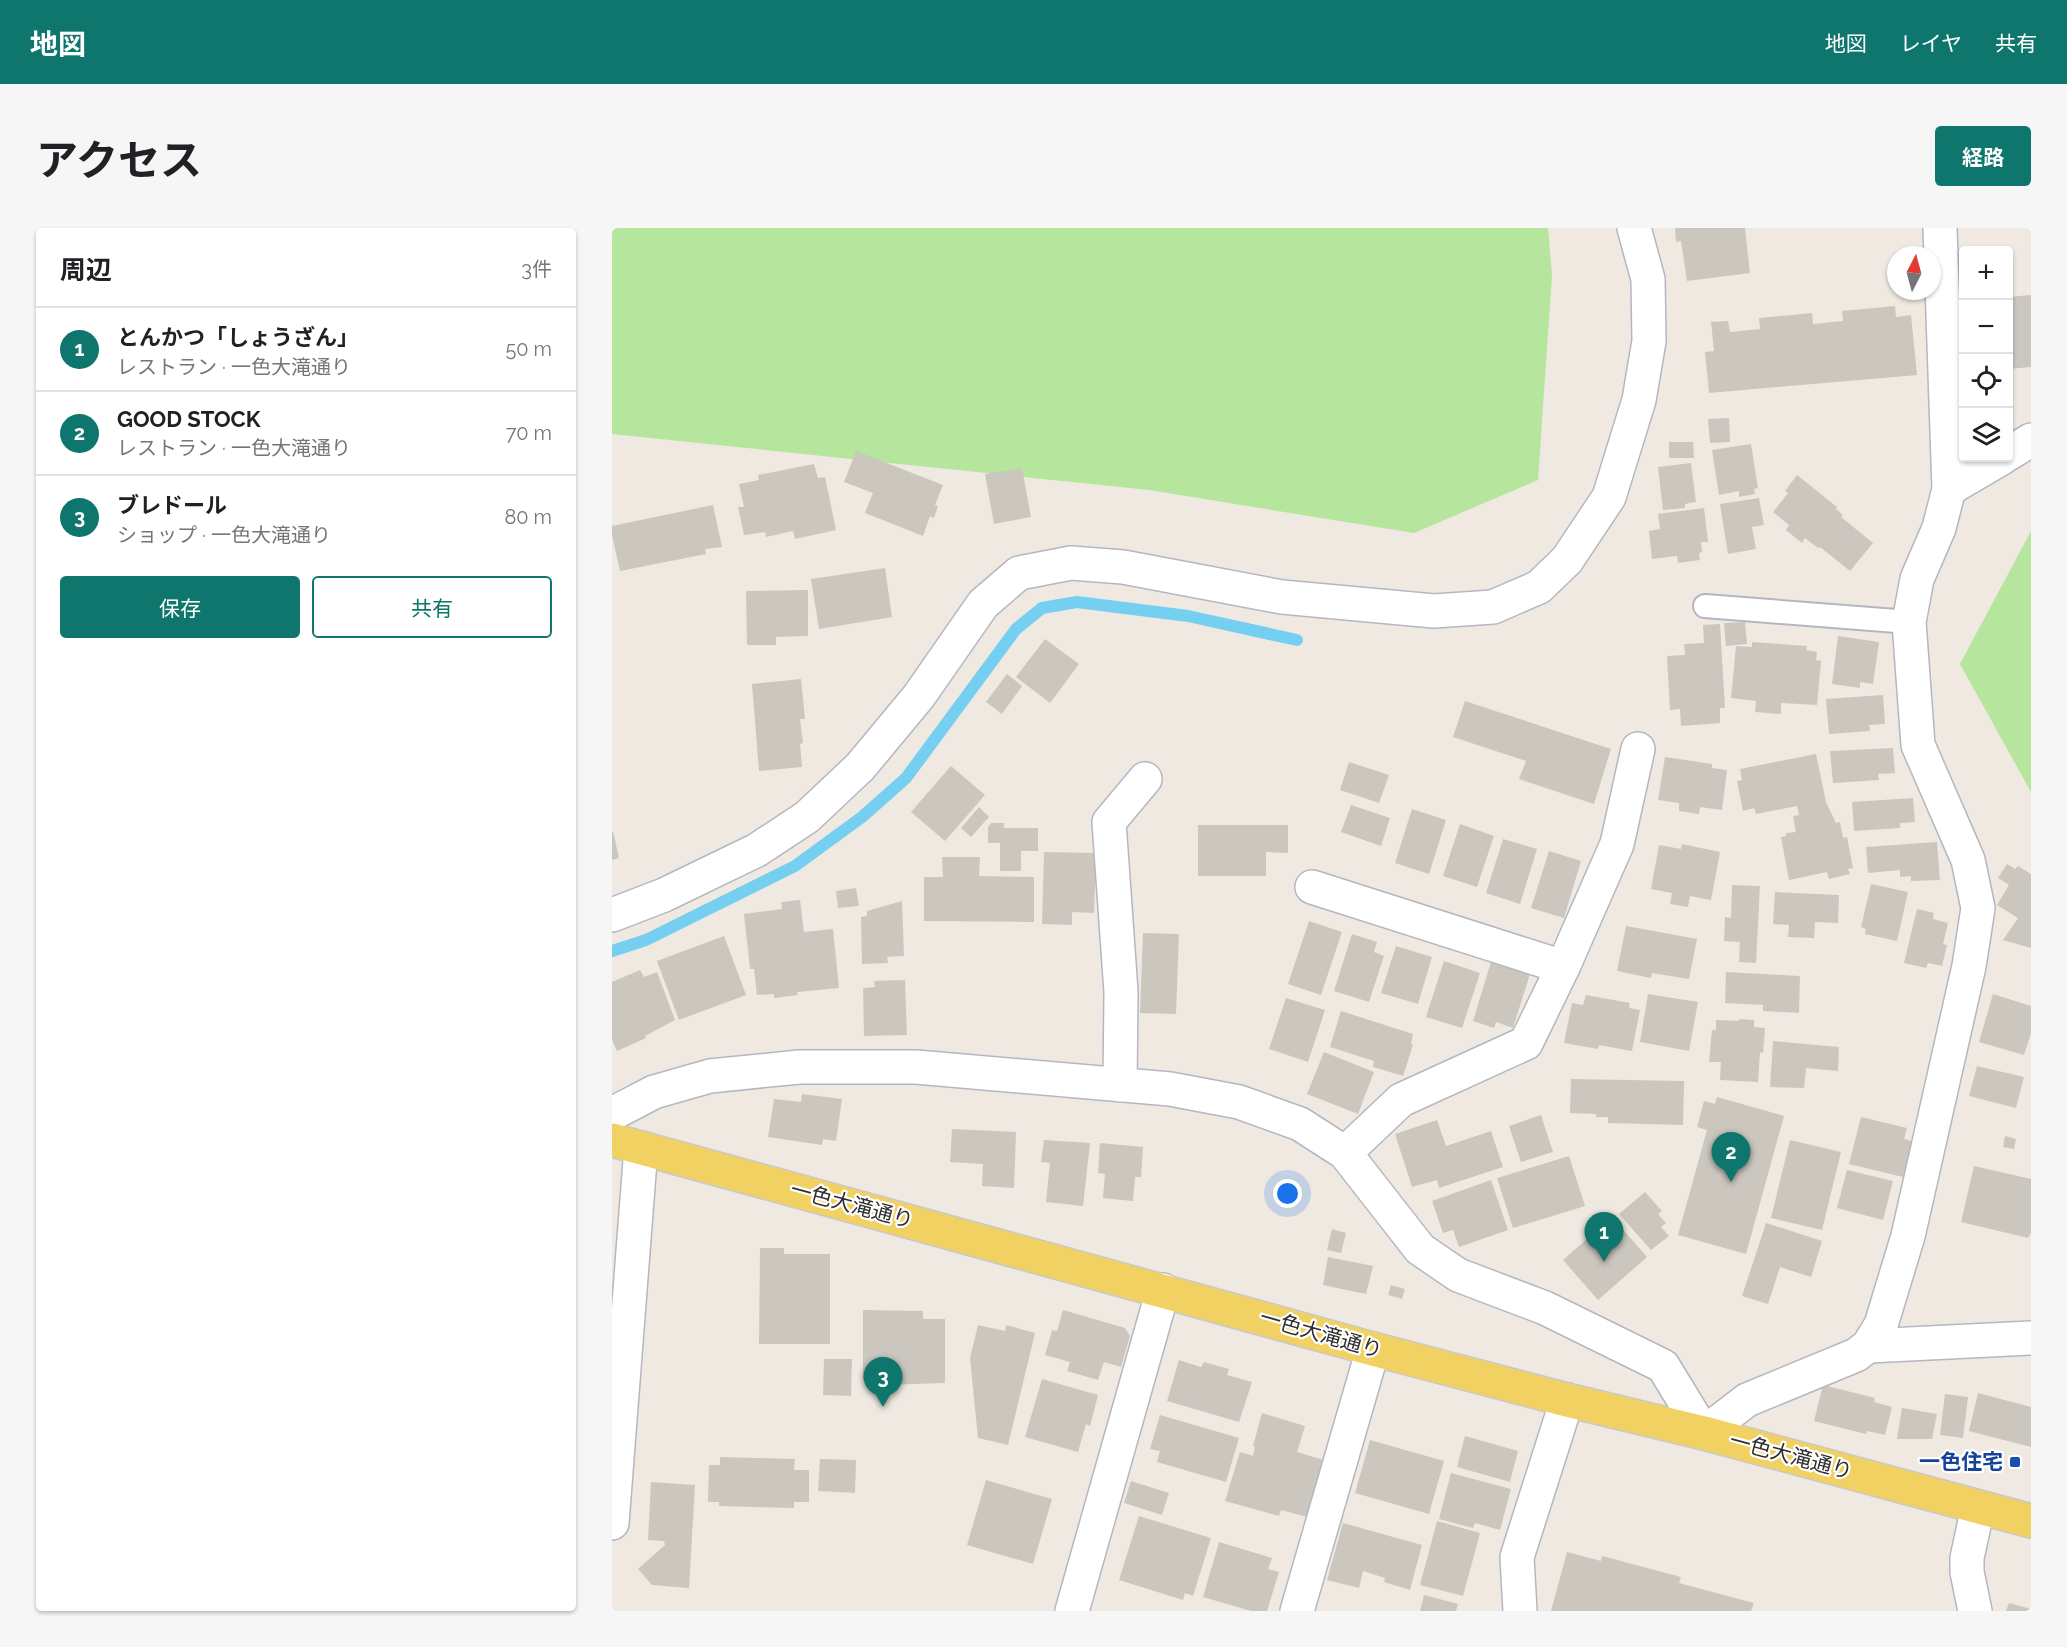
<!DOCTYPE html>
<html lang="ja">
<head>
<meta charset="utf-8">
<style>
  :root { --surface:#fff; --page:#f6f6f6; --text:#202124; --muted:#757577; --line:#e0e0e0; --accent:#0f766e }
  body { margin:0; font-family:Raleway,"Noto Sans JP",sans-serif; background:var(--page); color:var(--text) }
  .controls { position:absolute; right:18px; top:18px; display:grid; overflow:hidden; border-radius:6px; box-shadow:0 2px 4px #0004 }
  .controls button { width:54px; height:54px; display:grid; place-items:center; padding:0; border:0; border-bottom:2px solid var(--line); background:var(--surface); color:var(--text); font:30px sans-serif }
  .compass { position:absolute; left:1275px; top:18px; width:54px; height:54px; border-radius:50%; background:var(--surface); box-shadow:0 2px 4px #0004; rotate:6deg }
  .you { position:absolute; left:676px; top:966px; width:21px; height:21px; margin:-15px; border:4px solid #fff; border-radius:50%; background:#1a73e8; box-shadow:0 0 0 9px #1a73e833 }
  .badge { display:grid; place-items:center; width:39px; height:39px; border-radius:50%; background:var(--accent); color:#fff; font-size:20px; font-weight:700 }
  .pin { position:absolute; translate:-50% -50px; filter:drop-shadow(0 2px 3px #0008) }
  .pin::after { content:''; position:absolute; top:32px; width:21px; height:18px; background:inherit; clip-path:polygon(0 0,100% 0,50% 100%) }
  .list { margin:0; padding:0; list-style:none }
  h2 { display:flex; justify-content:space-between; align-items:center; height:78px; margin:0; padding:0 24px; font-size:26px }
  h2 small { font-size:20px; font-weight:400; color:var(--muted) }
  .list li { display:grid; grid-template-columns:39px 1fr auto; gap:18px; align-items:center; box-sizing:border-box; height:84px; padding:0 24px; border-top:2px solid var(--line) }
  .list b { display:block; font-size:22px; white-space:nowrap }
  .list p { margin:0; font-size:20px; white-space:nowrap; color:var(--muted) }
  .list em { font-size:20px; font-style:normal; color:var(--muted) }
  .actions { display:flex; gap:12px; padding:18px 24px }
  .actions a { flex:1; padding:14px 0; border:2px solid var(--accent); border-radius:6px; text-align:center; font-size:21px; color:var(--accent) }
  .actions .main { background:var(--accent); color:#fff }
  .icon { flex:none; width:33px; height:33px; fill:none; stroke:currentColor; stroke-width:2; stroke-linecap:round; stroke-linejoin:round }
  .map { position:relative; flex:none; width:1419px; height:1383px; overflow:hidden; border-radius:6px }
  header { display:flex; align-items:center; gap:36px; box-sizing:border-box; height:84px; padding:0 30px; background:var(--accent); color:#fff }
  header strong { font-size:28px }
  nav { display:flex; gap:33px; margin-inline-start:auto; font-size:21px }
  .intro { display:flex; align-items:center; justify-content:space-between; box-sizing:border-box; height:144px; padding:0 36px }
  h1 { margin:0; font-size:42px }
  .button { padding:15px 27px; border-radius:6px; background:var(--accent); color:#fff; font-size:21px; font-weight:700 }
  main { display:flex; gap:36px; padding:0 36px }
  aside { flex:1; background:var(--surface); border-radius:6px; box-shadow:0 2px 4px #0004 }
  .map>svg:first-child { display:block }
  .green { fill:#b6e59e }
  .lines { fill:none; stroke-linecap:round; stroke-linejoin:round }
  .stream { stroke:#75cff0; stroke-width:12 }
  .building { fill:#cbc7bf }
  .service-casing { stroke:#b4b7c1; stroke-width:26 }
  .minor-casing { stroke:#b4b7c1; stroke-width:36 }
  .tertiary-casing { stroke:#b4b7c1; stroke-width:36 }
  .primary-casing { stroke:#c9c9c9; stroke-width:36 }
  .service { stroke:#fff; stroke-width:22 }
  .minor { stroke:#fff; stroke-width:33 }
  .tertiary { stroke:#fff; stroke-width:33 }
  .primary { stroke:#f2d163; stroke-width:33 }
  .transit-dot { fill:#1a4fb4; stroke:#fff; stroke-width:2 }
  .labels { text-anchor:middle; stroke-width:4.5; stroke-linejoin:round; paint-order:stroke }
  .street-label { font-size:21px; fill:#2e2e2e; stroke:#fff }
  .transit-label { font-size:21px; font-weight:bold; fill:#164399; stroke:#fff; text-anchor:end }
</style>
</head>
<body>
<header>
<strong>地図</strong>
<nav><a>地図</a><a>レイヤ</a><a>共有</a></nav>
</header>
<div class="intro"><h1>アクセス</h1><a class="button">経路</a></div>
<main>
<aside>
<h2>周辺<small>3件</small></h2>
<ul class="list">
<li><span class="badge">1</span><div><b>とんかつ「しょうざん」</b><p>レストラン · 一色大滝通り</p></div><em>50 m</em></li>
<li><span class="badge">2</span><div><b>GOOD STOCK</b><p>レストラン · 一色大滝通り</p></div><em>70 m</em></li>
<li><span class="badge">3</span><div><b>ブレドール</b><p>ショップ · 一色大滝通り</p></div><em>80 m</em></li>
</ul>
<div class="actions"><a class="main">保存</a><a>共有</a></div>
</aside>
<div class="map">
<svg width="1419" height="1383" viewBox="0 0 1419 1383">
  <rect width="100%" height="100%" fill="#efe9e1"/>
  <!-- green -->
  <g class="green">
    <path d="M0,0H936L940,47L926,252L802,305L537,262L0,206Z"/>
    <path d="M1419,303V564L1348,436Z"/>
  </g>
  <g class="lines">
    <!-- stream -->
    <path class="stream" d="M0,723L34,712L183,638L250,589L294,550L404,401L430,380L465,374L576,388L685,412"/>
  </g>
  <!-- building -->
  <g class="building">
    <path d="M1063,0H1133L1138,45L1075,53L1069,13L1064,14Z"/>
    <path d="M1419,67V139L1396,141V69Z"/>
    <path d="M1283,78L1284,89L1299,87L1305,147L1097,165L1093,124L1102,123L1099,94L1116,93L1118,104L1148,101L1147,90L1200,85L1201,96L1231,93L1230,83Z"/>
    <path d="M1117,190L1118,214L1098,215L1096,191Z"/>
    <path d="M1057,214H1081L1082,230H1057Z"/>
    <path d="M1139,216L1146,260L1142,261L1143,266L1127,269V263L1107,267L1100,222Z"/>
    <path d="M244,223L331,257L323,277L326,278L322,290L318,288L311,308L253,285L261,265L232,254Z"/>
    <path d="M1079,235L1084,274L1073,276V280L1051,282L1046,239Z"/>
    <path d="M202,236L206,250L213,249L224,302L183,311L181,303L154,309L153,304L132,307L126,279H132L127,256L147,252L146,247Z"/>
    <path d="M410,240L419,289L382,296L373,246Z"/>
    <path d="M1185,247L1225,279L1224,281L1231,287L1229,289L1261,315L1238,343L1208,319L1206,320L1193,310L1190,315L1174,302L1177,297L1161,284L1176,265L1173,263Z"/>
    <path d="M1147,270L1152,297L1140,299L1144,321L1116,326L1108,276Z"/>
    <path d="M101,277L110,319L93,321L94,326L8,343L0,307V298Z"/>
    <path d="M1092,280L1096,314H1089L1090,324L1087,325L1088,332L1066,335L1065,328L1040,331L1037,303L1048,301L1046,286Z"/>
    <path d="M273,340L280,389L207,401L199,351Z"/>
    <path d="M196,362V408L164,409V417H135L134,363Z"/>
    <path d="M1133,394L1135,416L1114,418L1112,395Z"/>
    <path d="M1108,396L1113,480H1108V495L1069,498L1068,481L1058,482L1055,428L1073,427L1072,416L1092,415L1091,397Z"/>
    <path d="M1226,408L1267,414L1261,456L1248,454V460L1220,456Z"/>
    <path d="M433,411L467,436L438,475L404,449Z"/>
    <path d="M1140,414L1195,418L1194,422L1205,424L1204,432L1209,433L1205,477L1169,475V486L1143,484L1144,473L1119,470L1124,418L1140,419Z"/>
    <path d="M395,446L410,458L390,486L374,474Z"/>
    <path d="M189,451L193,491H188L191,515L188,516L190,539L147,543L140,456Z"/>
    <path d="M1271,467L1273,496L1257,497L1258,503L1217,506L1214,471Z"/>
    <path d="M853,473L999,521L982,576L907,551L914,533L841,509Z"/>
    <path d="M1281,520L1283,545L1266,546L1267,552L1221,555L1218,523Z"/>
    <path d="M1204,526L1214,574L1224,595L1228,594L1231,610L1235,609L1241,640L1236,641L1238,646L1217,651L1215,644L1177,652L1169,609L1174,608V605L1184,604L1181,588L1187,587L1185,578L1144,586L1142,580L1131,583L1125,553L1130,552L1128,541Z"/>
    <path d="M1053,529L1100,536V540L1115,542L1110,582L1088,579L1087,586L1067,583V575L1046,572Z"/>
    <path d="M737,534L777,547L767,575L728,562Z"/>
    <path d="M339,538L373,567L333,613L299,584Z"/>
    <path d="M1301,570L1303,594L1288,595V600L1242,603L1240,574Z"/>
    <path d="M739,577L778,590L769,618L729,604Z"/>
    <path d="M367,579L377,589L359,609L349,600Z"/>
    <path d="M800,581L834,592L817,646L783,635Z"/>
    <path d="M379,595H392V600H426V623H409V643H388V615H376V599Z"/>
    <path d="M848,596L882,608L865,659L831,648Z"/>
    <path d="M586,597H676V625L654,624V648H586Z"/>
    <path d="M1,603L7,630L0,632V604Z"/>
    <path d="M891,611L925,621L908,676L874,665Z"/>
    <path d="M1325,614L1328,652L1299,653V648L1288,649V642L1256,645L1254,619Z"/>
    <path d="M1070,616L1108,624L1099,672L1078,668L1076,679L1058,676L1060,665L1039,661L1047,617L1069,621Z"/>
    <path d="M937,623L969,633L952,690L919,680Z"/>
    <path d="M432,624L484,625L482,685L460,684V697L430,696Z"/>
    <path d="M330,629H368L367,648L422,649V694L312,693V649H331Z"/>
    <path d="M1395,636L1403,641L1406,638L1419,646V720L1391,712L1406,690L1385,677L1397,657L1386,650Z"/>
    <path d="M1259,656L1296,664L1285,713L1253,706L1254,701L1249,699Z"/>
    <path d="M1120,657L1148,658L1144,735L1127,734L1128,714L1112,713L1113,689L1119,690Z"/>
    <path d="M244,660L247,678L226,680L224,663Z"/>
    <path d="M1163,664L1227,667L1226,695L1203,694L1202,710L1176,709L1177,697L1161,696Z"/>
    <path d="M188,672L192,704L221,701L227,760L185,764L186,767L162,770V766L145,767L142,741H138L132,686L170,681L169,674Z"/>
    <path d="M290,673L292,728L275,729L276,735L250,736L249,689L255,688V683Z"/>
    <path d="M1305,681L1322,685L1321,691L1336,695L1331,716L1335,717L1330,738L1316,735L1314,740L1292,735Z"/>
    <path d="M697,693L730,704L709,767L676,756Z"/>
    <path d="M1014,698L1085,711L1077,751L1040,745L1039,750L1005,743Z"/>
    <path d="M531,705L567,706L564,786L528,785Z"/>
    <path d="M740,706L765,714L762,724L772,728L757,774L722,763Z"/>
    <path d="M112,708L134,767L67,792L45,733Z"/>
    <path d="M784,718L820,729L806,776L769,765Z"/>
    <path d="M832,733L868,745L850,800L814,789Z"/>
    <path d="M879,734L918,746L901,800L884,794L882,800L861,793Z"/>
    <path d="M28,742L32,749L45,744L63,792L33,808L34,810L5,823L0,812V754Z"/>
    <path d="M1114,744L1188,748L1187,785L1151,783V777L1113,775Z"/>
    <path d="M293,752L295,807L252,808L251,760L263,759L262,753Z"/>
    <path d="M1036,766L1086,774L1077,823L1028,814Z"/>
    <path d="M1381,766L1419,778V805L1412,827L1367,814Z"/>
    <path d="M974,767L1018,775L1017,780L1028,782L1020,823L987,817L986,821L952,815L960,775L971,777Z"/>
    <path d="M674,770L713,782L696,834L657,821Z"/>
    <path d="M729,783L801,806L799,816L801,817L791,848L761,839L762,833L718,819Z"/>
    <path d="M1127,791L1142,792V799L1153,800L1151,825L1148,824L1146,854L1108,852L1109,834H1097L1100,802H1104V792L1127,793Z"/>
    <path d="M1161,813L1227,819L1226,843L1194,840L1192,860L1158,859Z"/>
    <path d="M712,824L762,844L746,886L695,866Z"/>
    <path d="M1365,838L1412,849L1404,880L1357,868Z"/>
    <path d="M959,851L1072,853L1071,897L996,895V889H984V886L958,885Z"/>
    <path d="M190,866L230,871L224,913L211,911L210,917L156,909L162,871L189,874Z"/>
    <path d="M1105,869L1172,888L1134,1026L1066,1007L1095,902L1085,899L1092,873L1103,876Z"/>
    <path d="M929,887L941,924L909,934L897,898Z"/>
    <path d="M1249,889L1295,900L1292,911L1304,914L1295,950L1237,936Z"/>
    <path d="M825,892L834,918L879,903L891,939L827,960L825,952L800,959L783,906Z"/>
    <path d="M340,901L404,904L402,960L370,958L371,936L338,934Z"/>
    <path d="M1393,908L1404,911L1402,921L1391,919Z"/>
    <path d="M432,912L478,915L471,978L434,974L438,935L429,934Z"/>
    <path d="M1178,912L1229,924L1210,1002L1159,990Z"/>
    <path d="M488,915L531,919L529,949H523L521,973L491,970L493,946L486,945Z"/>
    <path d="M957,928L973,978L901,1000L885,950Z"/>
    <path d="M1362,938L1419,951V1005L1416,1010L1349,994Z"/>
    <path d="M1235,942L1281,953L1271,992L1225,980Z"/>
    <path d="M879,952L896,1002L847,1019L841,1002L831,1005L820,973Z"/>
    <path d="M1033,964L1050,983L1046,986L1054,995L1049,999L1057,1008L1039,1022L1007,986Z"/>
    <path d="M1000,989L1035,1029L986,1072L951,1032Z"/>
    <path d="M1154,995L1210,1013L1199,1049L1168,1039L1156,1076L1130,1068Z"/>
    <path d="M720,1001L734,1005L729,1025L715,1022Z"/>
    <path d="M148,1020H172V1026H218V1116H147Z"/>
    <path d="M716,1029L761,1038L754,1066L711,1057Z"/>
    <path d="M779,1057L793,1061L790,1071L776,1067Z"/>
    <path d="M251,1082L311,1083V1091H333V1155L269,1157V1152H251Z"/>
    <path d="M451,1082L513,1100L518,1108L509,1139L492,1134L486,1152L455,1143L458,1134L433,1127L440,1102L445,1103Z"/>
    <path d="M366,1097L393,1103L394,1097L423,1105L396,1217L366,1210L358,1130Z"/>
    <path d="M212,1131H240L239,1168L211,1167Z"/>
    <path d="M567,1132L589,1139L592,1134L617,1141L615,1147L640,1154L627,1194L555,1173Z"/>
    <path d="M430,1151L486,1167L478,1198L474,1196L466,1224L413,1209Z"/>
    <path d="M1211,1157L1263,1170L1262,1174L1280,1179L1273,1207L1255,1203L1254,1206L1202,1193Z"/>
    <path d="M1366,1165L1419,1179V1219L1357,1203Z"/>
    <path d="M1333,1166L1356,1169L1351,1210L1328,1207Z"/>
    <path d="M1290,1180L1325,1186L1320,1211H1285Z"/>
    <path d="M650,1185L693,1198L685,1224L712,1232L695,1289L669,1282L667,1288L613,1273L628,1224L641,1228L643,1219L641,1218Z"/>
    <path d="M548,1187L627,1210L614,1254L545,1234L548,1223L538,1221Z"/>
    <path d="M853,1208L906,1223L898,1254L845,1239Z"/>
    <path d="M758,1212L832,1233L817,1286L743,1265Z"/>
    <path d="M108,1229L183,1231L182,1242H197V1274H182V1280L107,1278V1274H96L97,1237H108Z"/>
    <path d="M208,1231L244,1232L243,1265L206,1263Z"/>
    <path d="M839,1245L899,1261L888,1302L863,1295L861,1300L827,1291Z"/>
    <path d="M374,1252L440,1271L421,1336L355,1317Z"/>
    <path d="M519,1253L557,1265L550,1287L512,1275Z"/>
    <path d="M39,1254L83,1257L77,1360L40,1357L26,1341L53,1317L52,1313L36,1312Z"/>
    <path d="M527,1288L599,1310L581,1368L573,1365L571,1372L507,1352Z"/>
    <path d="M825,1293L868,1305L851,1368L808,1357Z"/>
    <path d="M731,1295L810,1317L798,1362L772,1354L773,1350L751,1343L747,1360L715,1352Z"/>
    <path d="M607,1314L660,1330L656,1341L667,1344L655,1383H639L591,1369Z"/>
    <path d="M955,1324L989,1333L990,1328L1069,1349L1067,1355L1142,1375L1139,1383H939Z"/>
    <path d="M812,1367L846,1376L844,1383H808Z"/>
    <path d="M1397,1375L1419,1381V1383H1394Z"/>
  </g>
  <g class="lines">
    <!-- service casing -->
    <g class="service-casing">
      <path id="service" d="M1093,378L1297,394"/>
    </g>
    <!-- minor casing -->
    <g class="minor-casing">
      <g id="minor">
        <path d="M1396,226L1419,212"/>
        <path d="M1337,261L1390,230"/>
        <path d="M700,659L951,739"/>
        <path d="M508,857L509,764L497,594L533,551"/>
        <path d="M0,886L42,864L98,848L187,839H304L558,861L627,874L688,896L733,925L808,1021L846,1047L933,1080L1051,1138L1092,1205L1135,1172L1244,1127L1256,1118L1269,1097L1296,1008L1357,738L1366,680L1356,632L1306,517L1297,394L1305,351L1327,300L1337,261L1328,0"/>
        <path d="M733,925L789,872L914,815L951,739L1005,616L1026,521"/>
        <path d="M1256,1118L1419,1110"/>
        <path d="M0,1295L29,920"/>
        <path d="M460,1383L551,1062"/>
        <path d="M685,1383L761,1121"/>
        <path d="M908,1383L905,1329L955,1172"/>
        <path d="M1363,1383L1355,1344V1330L1366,1279"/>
      </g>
    </g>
    <!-- tertiary casing -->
    <g class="tertiary-casing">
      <path id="tertiary" d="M0,687L52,667L145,622L195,589L248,539L307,468L371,376L407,345L459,335L511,339L670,369L822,383L881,379L927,359L955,332L997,269L1027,172L1037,113L1036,51L1022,0"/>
    </g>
    <!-- primary casing -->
    <g class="primary-casing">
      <path id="primary" d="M0,912L761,1121L955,1172L1092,1205L1419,1293"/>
    </g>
    <!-- service -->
    <use href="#service" class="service"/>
    <!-- minor -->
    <use href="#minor" class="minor"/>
    <!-- tertiary -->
    <use href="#tertiary" class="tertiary"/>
    <!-- primary -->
    <use href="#primary" class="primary"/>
  </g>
  <!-- markers -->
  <rect class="transit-dot" x="1397" y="1228" width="12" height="12" rx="3"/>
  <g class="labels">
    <!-- street labels -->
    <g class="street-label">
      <text transform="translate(240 977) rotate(15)" y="7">一色大滝通り</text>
      <text transform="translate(709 1106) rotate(16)" y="7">一色大滝通り</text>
      <text transform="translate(1179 1228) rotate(15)" y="7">一色大滝通り</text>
    </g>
    <!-- transit labels -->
    <g class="transit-label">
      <text x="1391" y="1241">一色住宅</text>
    </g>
  </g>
</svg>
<div class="controls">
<button>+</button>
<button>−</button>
<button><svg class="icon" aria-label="locate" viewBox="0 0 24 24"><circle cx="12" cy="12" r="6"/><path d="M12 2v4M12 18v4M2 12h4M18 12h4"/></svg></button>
<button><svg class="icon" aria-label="layers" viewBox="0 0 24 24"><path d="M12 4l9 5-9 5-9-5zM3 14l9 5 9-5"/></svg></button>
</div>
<svg class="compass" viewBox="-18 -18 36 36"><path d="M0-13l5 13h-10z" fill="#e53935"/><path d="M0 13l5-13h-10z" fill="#757577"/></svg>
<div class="you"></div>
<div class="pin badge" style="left:992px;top:1034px">1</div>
<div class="pin badge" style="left:1119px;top:954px">2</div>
<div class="pin badge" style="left:271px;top:1179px">3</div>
</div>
</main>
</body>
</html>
